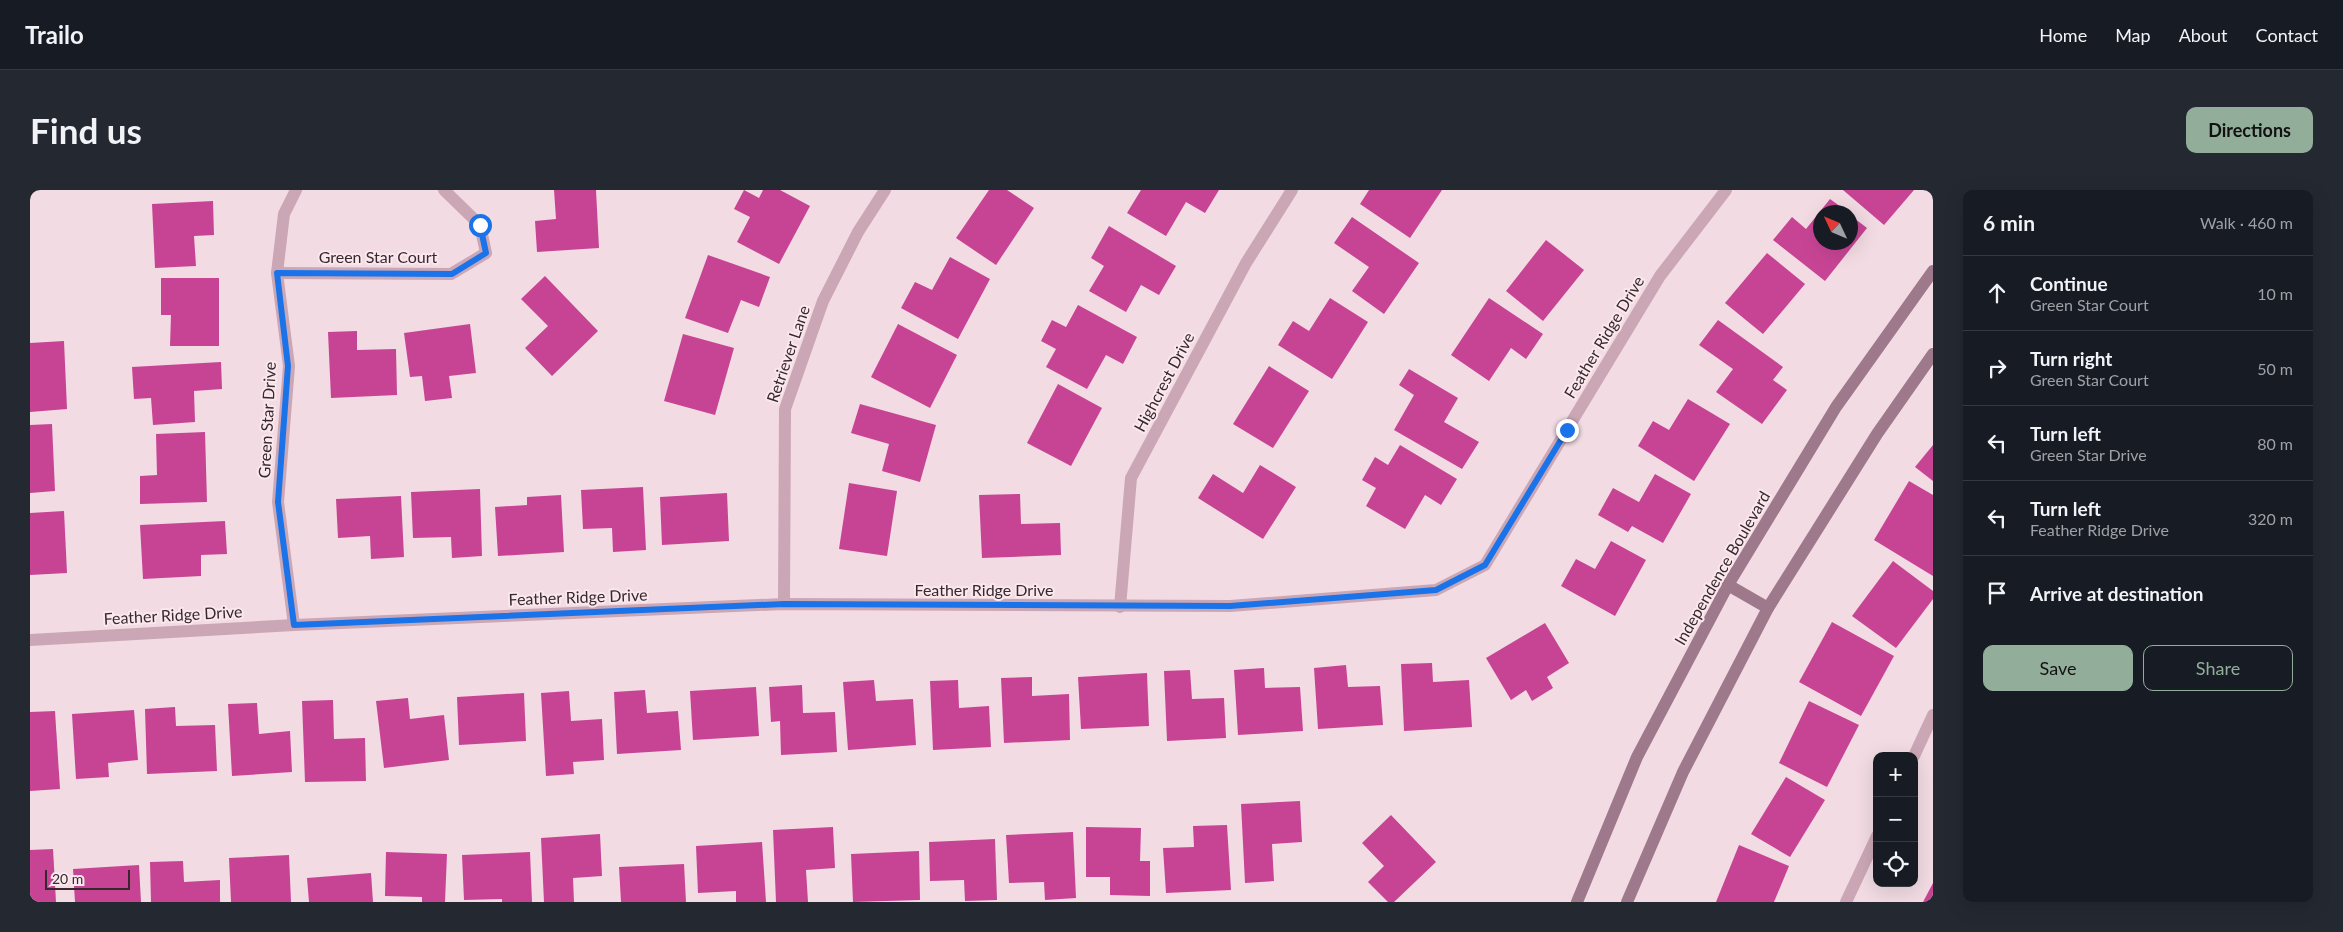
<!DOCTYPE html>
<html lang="en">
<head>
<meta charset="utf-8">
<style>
  :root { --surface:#171b24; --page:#242831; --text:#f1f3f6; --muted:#9ea1a6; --line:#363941; --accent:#92ae9a }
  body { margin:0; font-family:Lato,sans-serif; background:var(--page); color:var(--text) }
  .controls { position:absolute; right:15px; bottom:15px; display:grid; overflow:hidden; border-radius:10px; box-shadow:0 5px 20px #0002 }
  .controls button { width:45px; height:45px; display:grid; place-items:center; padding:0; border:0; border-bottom:1px solid var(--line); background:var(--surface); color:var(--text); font:25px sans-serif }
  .compass { position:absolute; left:1783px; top:15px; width:45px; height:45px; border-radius:50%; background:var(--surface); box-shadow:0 5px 20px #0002; rotate:314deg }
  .scale { position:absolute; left:15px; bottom:12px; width:85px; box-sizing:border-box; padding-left:5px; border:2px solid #372830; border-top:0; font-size:14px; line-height:18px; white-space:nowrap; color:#372830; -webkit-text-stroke:4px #fae8ed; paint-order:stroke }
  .stop { position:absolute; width:15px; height:15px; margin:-11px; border:4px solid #1a73e8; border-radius:50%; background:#fff }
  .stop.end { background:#1a73e8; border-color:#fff; box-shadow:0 1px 5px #0008 }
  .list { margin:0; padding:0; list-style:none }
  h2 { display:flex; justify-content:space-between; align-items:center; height:65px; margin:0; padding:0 20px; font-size:21px }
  h2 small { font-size:16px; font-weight:400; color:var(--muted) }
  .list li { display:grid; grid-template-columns:32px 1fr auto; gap:15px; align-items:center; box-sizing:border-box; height:75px; padding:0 20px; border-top:1px solid var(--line) }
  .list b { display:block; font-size:19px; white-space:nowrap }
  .list p { margin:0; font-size:16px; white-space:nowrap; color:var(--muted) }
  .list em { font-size:16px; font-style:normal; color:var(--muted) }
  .actions { display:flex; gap:10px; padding:15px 20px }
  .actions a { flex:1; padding:11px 0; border:1px solid var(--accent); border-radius:10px; text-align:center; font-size:18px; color:var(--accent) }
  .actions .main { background:var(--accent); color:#111 }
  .icon { flex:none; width:28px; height:28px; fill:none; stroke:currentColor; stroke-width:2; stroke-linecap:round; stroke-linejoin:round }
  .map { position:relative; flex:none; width:1903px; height:712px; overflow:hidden; border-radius:10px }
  header { display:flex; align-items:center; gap:30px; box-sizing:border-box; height:70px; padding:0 25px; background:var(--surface); border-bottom:1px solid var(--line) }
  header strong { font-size:24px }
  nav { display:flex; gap:28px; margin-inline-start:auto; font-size:18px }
  .intro { display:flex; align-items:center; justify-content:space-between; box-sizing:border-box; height:120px; padding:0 30px }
  h1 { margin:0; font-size:35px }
  .button { padding:12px 22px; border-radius:10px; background:var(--accent); color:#111; font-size:18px; font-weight:700 }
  main { display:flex; gap:30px; padding:0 30px }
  aside { flex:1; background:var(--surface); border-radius:10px; box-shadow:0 5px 20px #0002 }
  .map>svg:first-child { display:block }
  .building { fill:#c74494 }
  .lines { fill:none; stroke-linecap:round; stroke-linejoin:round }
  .minor { stroke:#cba7b5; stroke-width:12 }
  .secondary { stroke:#9e788b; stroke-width:12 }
  .route { stroke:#1a73e8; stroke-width:6 }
  .labels { text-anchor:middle; stroke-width:4; stroke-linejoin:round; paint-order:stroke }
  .street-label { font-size:16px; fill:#372830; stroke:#fae8ed }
</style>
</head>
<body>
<header>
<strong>Trailo</strong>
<nav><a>Home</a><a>Map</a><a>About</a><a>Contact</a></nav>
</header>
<div class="intro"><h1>Find us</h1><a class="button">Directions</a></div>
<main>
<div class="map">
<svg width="1903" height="712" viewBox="0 0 1903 712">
  <rect width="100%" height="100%" fill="#f2dbe3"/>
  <!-- building -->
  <g class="building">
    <path d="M524,0H566L569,58L507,62L505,31L526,29Z"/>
    <path d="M714,0L729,8L733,0H750L780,16L749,74L707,52L720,27L704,19Z"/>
    <path d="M959,0H977L1004,18L966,75L926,48Z"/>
    <path d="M1111,0H1189L1175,23L1156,12L1136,46L1097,23Z"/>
    <path d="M1339,0H1412L1380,48L1330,14Z"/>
    <path d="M1813,0H1884L1854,35Z"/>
    <path d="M1800,9L1818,22H1790V52H1820V25L1837,38L1795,91L1743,50L1762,27L1776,39Z"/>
    <path d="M183,11L184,45L164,46L166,76L125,78L122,14Z"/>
    <path d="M1322,27L1389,73L1354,124L1322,101L1339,77L1304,53Z"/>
    <path d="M1079,36L1146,76L1129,105L1111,95L1096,122L1059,101L1074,76L1061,68Z"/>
    <path d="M1516,50L1554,80L1513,131L1476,101Z"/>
    <path d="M1737,63L1775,94L1733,144L1695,113Z"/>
    <path d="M678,65L740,87L729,117L711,110L698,143L655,128Z"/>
    <path d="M920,67L960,89L928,149L871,118L885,92L902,100Z"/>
    <path d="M515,86L568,141L522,186L495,158L518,136L491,109Z"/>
    <path d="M131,88H189V156H140L141,125H131Z"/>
    <path d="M1300,108L1338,132L1302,189L1248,155L1263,131L1279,141Z"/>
    <path d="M1459,108L1513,144L1496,169L1481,158L1459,191L1421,165Z"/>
    <path d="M1048,115L1107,147L1093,174L1076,165L1057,199L1016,177L1026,159L1011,151L1022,130L1036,137Z"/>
    <path d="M1688,130L1753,177L1743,190L1757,200L1732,234L1686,202L1703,179L1669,155Z"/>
    <path d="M440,134L446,183L419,186L422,208L395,211L392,186L380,187L374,143Z"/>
    <path d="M868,134L927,165L900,218L841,187Z"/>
    <path d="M327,141V160L366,159L367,205L301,208L298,142Z"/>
    <path d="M653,144L704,158L685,225L634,211Z"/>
    <path d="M34,151L37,219L0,222V153Z"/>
    <path d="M191,172L192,199L164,201L165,232L123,235L121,208L104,209L102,177Z"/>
    <path d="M1239,176L1279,201L1243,258L1203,234Z"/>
    <path d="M1379,179L1428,208L1414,232L1449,252L1432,279L1364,240L1384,205L1369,195Z"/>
    <path d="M1028,194L1072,218L1041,276L997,253Z"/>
    <path d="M1658,209L1700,234L1664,291L1608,256L1623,231L1639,240Z"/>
    <path d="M830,214L906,235L890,292L852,281L859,254L821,243Z"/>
    <path d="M22,234L25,301L0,303V235Z"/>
    <path d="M175,242L177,312L110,314V286L127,285L126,244Z"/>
    <path d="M1370,255L1427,289L1411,315L1395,305L1375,339L1336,316L1346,298L1332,290L1345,267L1358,275Z"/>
    <path d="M1903,255V291L1885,277Z"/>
    <path d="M1230,275L1266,297L1233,349L1168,308L1183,284L1213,303Z"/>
    <path d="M1625,284L1661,304L1633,353L1602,336L1598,342L1568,325L1583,298L1609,312Z"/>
    <path d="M1879,291L1903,305V386L1844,350Z"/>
    <path d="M819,293L867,301L857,366L809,359Z"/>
    <path d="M613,297L616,360L583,362L582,338L553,339L551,300Z"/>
    <path d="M450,299L452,366L422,368L421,347L383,348L381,302Z"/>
    <path d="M697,303L699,351L632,355L630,307Z"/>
    <path d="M990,304L991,334L1030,333L1031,365L952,368L949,305Z"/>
    <path d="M531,305L534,362L468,366L465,317L497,315V307Z"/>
    <path d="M371,306L374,367L341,369L340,346L308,348L306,309Z"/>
    <path d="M34,321L37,383L0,385V323Z"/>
    <path d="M195,331L197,364L171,365V386L113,389L110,335Z"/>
    <path d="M1581,351L1616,370L1585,426L1531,396L1546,369L1565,379Z"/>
    <path d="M1863,371L1903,401V409L1866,458L1822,426Z"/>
    <path d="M1802,432L1864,466L1831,526L1769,492Z"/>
    <path d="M1515,433L1539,473L1517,487L1523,498L1502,511L1496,500L1481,510L1456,468Z"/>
    <path d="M1402,473L1403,492L1439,490L1442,537L1374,541L1371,474Z"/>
    <path d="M1316,475L1318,497L1350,496L1353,535L1288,539L1284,478Z"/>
    <path d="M1234,478L1235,498L1270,497L1273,541L1208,545L1204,480Z"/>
    <path d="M1160,480L1162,509L1194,508L1196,548L1137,551L1134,481Z"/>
    <path d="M1117,483L1119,536L1051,539L1048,487Z"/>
    <path d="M1002,487V506L1039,504L1040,550L974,553L971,488Z"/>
    <path d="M844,490L846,511L883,509L886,555L818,560L813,492Z"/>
    <path d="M928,490L929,518L959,516L961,557L903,560L900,491Z"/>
    <path d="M772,495L773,523L805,522L807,562L751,565L750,531L741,532L739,497Z"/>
    <path d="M726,497L729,546L663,550L660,501Z"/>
    <path d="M615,500L617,523L648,521L651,560L587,564L584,502Z"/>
    <path d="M539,501L541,531L572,529L574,570L543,572L544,584L516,586L511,503Z"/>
    <path d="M494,503L496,551L429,555L427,507Z"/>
    <path d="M378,508L380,529L414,525L419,570L354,578L346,511Z"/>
    <path d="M303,510L304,549L335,548L336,591L275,592L272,511Z"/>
    <path d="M1779,511L1829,535L1797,597L1749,573Z"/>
    <path d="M227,513L229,544L260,541L262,582L202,586L198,514Z"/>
    <path d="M145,517L146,536L185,535L187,581L117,584L115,519Z"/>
    <path d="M104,520L108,570L78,573L79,587L46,589L42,524Z"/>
    <path d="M25,521L30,599L0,601V522Z"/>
    <path d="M1756,587L1795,610L1760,667L1721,644Z"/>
    <path d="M1270,611L1272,652L1242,654L1244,691L1215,693L1211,614Z"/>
    <path d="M1361,625L1406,672L1364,712H1358L1338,692L1354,676L1332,653Z"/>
    <path d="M1197,635L1201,700L1136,703L1133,658L1164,657L1163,636Z"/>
    <path d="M803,637L805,678L776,680L778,712H746L743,640Z"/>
    <path d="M1056,637L1111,638L1110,671H1120V706L1080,705V687H1056Z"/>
    <path d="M1043,642L1046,708L1015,710L1014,692L979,693L976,645Z"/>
    <path d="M570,644L572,686L543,688L544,712H514L511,648Z"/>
    <path d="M965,649L967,710L935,711L934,690L900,691L899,652Z"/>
    <path d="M732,652L736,712H706V701L668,703L666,656Z"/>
    <path d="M1709,655L1759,676L1744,712H1686Z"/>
    <path d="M23,659L26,712H0V660Z"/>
    <path d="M889,661L890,710L823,712L821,664Z"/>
    <path d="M356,662L417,664L415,712H392V707L355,706Z"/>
    <path d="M500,662L502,712H472V709L434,710L432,665Z"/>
    <path d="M259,665L261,712H201L199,668Z"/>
    <path d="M153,671L154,692L190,690V712H121L120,672Z"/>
    <path d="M654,674L656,712H591L589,677Z"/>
    <path d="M109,675L111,712H45L43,679Z"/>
    <path d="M341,683L343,712H279L277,688Z"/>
    <path d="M1903,693V712H1893Z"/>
  </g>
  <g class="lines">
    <!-- minor -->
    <g class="minor">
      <path d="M247,83L421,84L456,63L450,35L414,0"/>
      <path d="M754,414L755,219L793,111L828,42L855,0"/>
      <path d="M1090,417L1101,288L1216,73L1262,0"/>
      <path d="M264,435L248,312L259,176L247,83L254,24L266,0"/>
      <path d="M0,450L264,435L754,414L1200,416L1406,400L1455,375L1630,86L1696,0"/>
      <path d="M1884,566L1903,525"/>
      <path d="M1816,712L1847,646"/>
    </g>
    <!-- secondary -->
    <g class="secondary">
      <path d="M1698,395L1738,418"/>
      <path d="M1547,712L1607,567L1698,395L1806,217L1903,81"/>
      <path d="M1597,712L1653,582L1738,418L1847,244L1903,164"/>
    </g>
  </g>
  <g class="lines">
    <!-- route -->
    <path class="route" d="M450,35L456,63L422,84L247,83L258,176L248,312L264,435L754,414L1200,416L1406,400L1455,375L1537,240"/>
  </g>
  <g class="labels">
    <!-- street labels -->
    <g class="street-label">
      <text x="348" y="73">Green Star Court</text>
      <text transform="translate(1574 147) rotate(-59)" y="6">Feather Ridge Drive</text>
      <text transform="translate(758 164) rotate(-71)" y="6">Retriever Lane</text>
      <text transform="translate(1134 192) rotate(-62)" y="6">Highcrest Drive</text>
      <text transform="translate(237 230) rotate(-87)" y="6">Green Star Drive</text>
      <text transform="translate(1692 378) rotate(-60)" y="6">Independence Boulevard</text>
      <text x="954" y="406">Feather Ridge Drive</text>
      <text transform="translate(548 407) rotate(-2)" y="6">Feather Ridge Drive</text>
      <text transform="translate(143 425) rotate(-3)" y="6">Feather Ridge Drive</text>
    </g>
  </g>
</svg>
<div class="controls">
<button>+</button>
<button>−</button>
<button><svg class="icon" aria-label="locate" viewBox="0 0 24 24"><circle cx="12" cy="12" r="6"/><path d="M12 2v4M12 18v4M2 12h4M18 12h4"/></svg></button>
</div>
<svg class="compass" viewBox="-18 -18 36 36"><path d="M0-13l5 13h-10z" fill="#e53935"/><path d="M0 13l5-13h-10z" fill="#9ea1a6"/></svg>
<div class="scale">20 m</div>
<div class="stop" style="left:450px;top:35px"></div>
<div class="stop end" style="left:1537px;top:240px"></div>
</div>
<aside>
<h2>6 min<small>Walk · 460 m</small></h2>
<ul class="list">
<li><svg class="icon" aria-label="ahead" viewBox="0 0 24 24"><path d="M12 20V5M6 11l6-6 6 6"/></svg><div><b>Continue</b><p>Green Star Court</p></div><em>10 m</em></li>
<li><svg class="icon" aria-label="right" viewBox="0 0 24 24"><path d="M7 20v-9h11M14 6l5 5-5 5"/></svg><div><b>Turn right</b><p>Green Star Court</p></div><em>50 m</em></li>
<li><svg class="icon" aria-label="left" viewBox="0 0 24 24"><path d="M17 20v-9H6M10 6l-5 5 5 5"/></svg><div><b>Turn left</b><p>Green Star Drive</p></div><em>80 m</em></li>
<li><svg class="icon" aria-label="left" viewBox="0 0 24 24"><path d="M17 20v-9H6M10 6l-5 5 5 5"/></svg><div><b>Turn left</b><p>Feather Ridge Drive</p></div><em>320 m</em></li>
<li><svg class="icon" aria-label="arrive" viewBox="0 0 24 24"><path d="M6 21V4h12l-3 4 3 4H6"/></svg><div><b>Arrive at destination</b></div></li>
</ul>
<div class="actions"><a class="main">Save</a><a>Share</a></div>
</aside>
</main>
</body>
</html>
